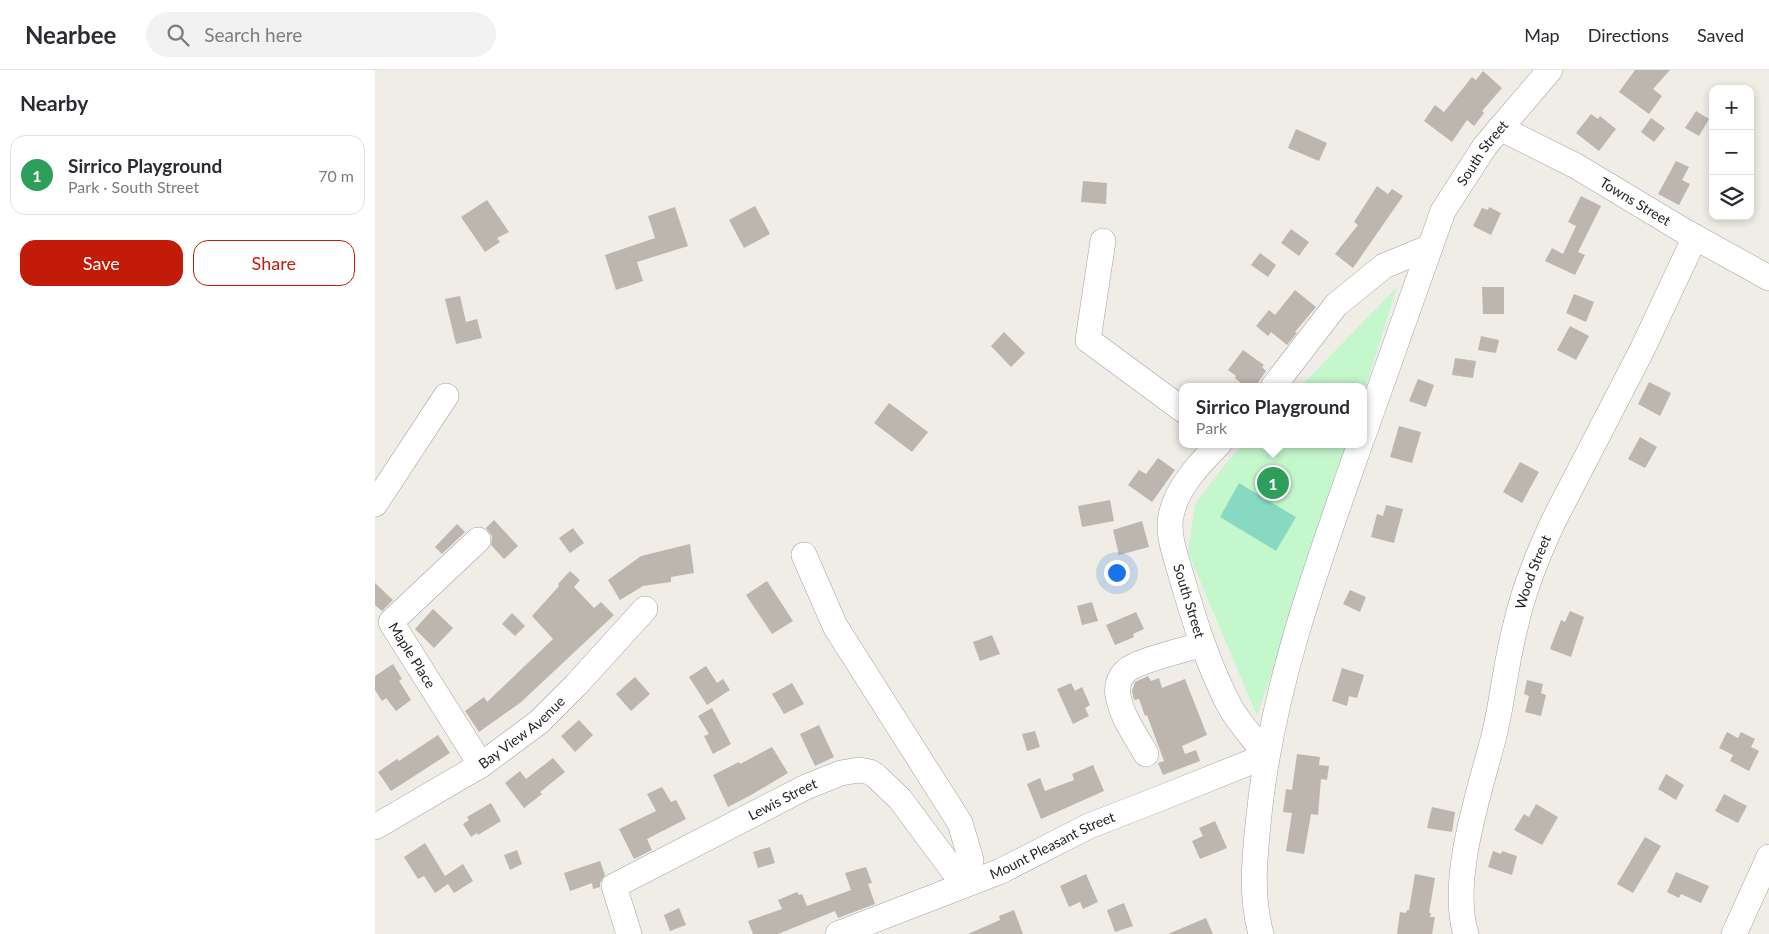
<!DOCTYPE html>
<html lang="en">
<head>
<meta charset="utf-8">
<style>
  :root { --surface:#fff; --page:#f2f2f3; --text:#2b2b33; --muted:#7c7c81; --line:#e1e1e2; --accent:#c31b0a }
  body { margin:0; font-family:Lato,sans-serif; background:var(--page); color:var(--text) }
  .controls { position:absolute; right:15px; top:15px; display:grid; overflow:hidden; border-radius:10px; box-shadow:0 2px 8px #0003 }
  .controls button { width:45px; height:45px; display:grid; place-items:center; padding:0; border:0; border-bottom:1px solid var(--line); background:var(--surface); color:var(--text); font:25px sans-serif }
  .you { position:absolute; left:741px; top:502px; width:18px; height:18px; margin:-12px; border:4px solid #fff; border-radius:50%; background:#1a73e8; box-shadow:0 0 0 8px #1a73e833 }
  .badge { display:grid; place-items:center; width:32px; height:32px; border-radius:50%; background:var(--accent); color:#fff; font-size:16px; font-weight:700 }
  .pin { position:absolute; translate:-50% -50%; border:2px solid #fff; box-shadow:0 1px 5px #0006 }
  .popup { position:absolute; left:804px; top:313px; width:188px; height:65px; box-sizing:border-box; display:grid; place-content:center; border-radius:10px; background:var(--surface); filter:drop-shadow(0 1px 4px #0005); font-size:16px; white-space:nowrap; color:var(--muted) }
  .popup b { font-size:19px; color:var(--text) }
  .popup::after { content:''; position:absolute; left:50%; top:100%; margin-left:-10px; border:10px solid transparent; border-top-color:var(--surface) }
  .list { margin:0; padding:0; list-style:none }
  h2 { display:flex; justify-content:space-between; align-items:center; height:65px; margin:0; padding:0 20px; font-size:21px }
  h2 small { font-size:16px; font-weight:400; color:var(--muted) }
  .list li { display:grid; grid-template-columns:32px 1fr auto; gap:15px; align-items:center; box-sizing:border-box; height:80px; margin:0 10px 10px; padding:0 10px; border:1px solid var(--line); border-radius:15px }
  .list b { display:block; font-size:19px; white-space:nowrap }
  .list p { margin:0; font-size:16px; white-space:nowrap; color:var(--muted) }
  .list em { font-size:16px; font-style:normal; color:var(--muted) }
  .actions { display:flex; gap:10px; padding:15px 20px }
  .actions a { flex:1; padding:11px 0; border:1px solid var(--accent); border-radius:15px; text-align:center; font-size:18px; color:var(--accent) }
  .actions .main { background:var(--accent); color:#fff }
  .icon { flex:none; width:28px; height:28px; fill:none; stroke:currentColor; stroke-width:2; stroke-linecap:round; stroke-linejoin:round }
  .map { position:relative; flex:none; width:1394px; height:864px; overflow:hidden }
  header { display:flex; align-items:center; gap:30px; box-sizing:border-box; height:70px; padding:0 25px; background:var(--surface); border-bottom:1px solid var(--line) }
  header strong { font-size:24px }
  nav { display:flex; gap:28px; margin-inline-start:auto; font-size:18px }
  .search { width:350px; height:45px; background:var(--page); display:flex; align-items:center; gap:12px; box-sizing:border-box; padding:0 18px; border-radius:28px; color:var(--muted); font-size:19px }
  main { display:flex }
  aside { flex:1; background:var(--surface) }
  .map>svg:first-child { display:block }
  .park { fill:#c5f7cd }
  .pitch { fill:#87dac1 }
  .building { fill:#bcb6af }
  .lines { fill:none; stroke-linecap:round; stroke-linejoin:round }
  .minor-casing { stroke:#a3a3a3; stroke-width:26 }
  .minor { stroke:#fff; stroke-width:25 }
  .labels { text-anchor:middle; stroke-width:5; stroke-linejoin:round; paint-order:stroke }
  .street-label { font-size:14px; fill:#1f1f1f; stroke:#fff }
</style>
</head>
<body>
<header>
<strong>Nearbee</strong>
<div class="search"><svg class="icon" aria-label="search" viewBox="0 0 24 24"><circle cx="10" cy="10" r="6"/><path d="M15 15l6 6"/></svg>Search here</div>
<nav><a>Map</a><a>Directions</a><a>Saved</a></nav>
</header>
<main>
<aside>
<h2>Nearby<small></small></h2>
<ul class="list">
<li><span class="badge" style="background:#2e9e5b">1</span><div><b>Sirrico Playground</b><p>Park · South Street</p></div><em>70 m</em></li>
</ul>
<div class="actions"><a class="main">Save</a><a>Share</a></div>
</aside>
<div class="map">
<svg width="1394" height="864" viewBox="0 0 1394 864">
  <rect width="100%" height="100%" fill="#efede5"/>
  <!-- park -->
  <g class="park">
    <path d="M1022,217L988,326V317H925Z"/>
    <path d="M869,374H973L946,459L882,646L813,482L820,434L852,392Z"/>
  </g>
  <!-- pitch -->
  <path class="pitch" d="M864,413L921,447L901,481L845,447Z"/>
  <!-- building -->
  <g class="building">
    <path d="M1260,0H1295L1278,19L1287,26L1274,44L1244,22Z"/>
    <path d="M1108,1L1127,18L1107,41L1109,43L1099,56L1092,50L1077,72L1049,51L1060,35L1069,42L1097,7L1101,10Z"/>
    <path d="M1321,41L1334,49L1324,66L1310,58Z"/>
    <path d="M1216,44L1223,49L1225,46L1241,59L1224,81L1201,63Z"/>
    <path d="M1276,48L1290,58L1279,72L1266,62Z"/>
    <path d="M921,59L952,73L944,91L913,78Z"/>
    <path d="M1301,91L1314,97L1307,110L1315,114L1304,135L1283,124Z"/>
    <path d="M708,111L732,113L731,134L706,132Z"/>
    <path d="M1002,116L1013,124L1017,119L1028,126L978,198L960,184L983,155L979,152Z"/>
    <path d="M1206,126L1226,136L1203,182L1210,185L1200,205L1170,191L1177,178L1188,184L1201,156L1193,152Z"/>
    <path d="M112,130L134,162L122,168L125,172L110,182L86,147Z"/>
    <path d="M380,136L395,164L369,178L354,150Z"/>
    <path d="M300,137L313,176L262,192L268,211L241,220L230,185L280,168L273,146Z"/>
    <path d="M1114,137L1126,143L1116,165L1098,156L1107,138L1113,140Z"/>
    <path d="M916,159L934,172L924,186L906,173Z"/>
    <path d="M885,183L901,195L893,207L876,195Z"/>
    <path d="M1107,217H1129V244H1108Z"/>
    <path d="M920,220L941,237L920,262L922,263L912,275L896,262L893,266L881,256L894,240L900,245Z"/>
    <path d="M1199,224L1219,232L1211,252L1191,243Z"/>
    <path d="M85,226L91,252L102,249L107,268L81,274L70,229Z"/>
    <path d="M1195,256L1214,266L1201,290L1182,280Z"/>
    <path d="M629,262L650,283L636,297L616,276Z"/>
    <path d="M1106,266L1124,270L1121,283L1103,280Z"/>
    <path d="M868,280L889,295L887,297L891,301L880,317H871L860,308L861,306L853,300Z"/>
    <path d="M1080,288L1101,291L1098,308L1077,305Z"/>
    <path d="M1043,309L1059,315L1051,337L1034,331Z"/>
    <path d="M1274,312L1296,323L1285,346L1263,334Z"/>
    <path d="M514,333L553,362L537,382L499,353Z"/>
    <path d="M1024,356L1046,362L1037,393L1015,387Z"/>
    <path d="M1265,367L1282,377L1270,398L1253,389Z"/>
    <path d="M783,388L800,400L777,432L753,415L764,400L771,404Z"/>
    <path d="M1145,392L1164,402L1147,433L1128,422Z"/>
    <path d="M735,430L739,451L707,457L703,436Z"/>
    <path d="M1011,435L1028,439L1019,473L996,467L1002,444L1008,446Z"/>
    <path d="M119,450L143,476L129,489L116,475L117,466L111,458Z"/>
    <path d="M767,451L774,477L744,485L738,460Z"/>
    <path d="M82,454L90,462L67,484L60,477Z"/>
    <path d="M198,458L209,473L195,483L184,468Z"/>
    <path d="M315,474L319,503L296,507V512L268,516L245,530L233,510L266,486Z"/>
    <path d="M195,501L205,510L199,517L219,538L226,532L239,545L145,633L104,662L90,641L109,627L112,632L178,569L157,546L184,516L183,514Z"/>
    <path d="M392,511L418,551L397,564L371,525Z"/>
    <path d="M0,513L18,530L7,541L0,535Z"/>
    <path d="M975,520L991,527L985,542L968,534Z"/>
    <path d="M717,532L723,551L707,555L702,536Z"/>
    <path d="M58,539L78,558L59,578L40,559Z"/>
    <path d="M1195,541L1209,547L1196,587L1175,579L1186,550L1190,552Z"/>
    <path d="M761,542L769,559L758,564L759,567L740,575L731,555Z"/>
    <path d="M137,543L150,556L140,566L127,554Z"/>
    <path d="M617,565L625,584L605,591L598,572Z"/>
    <path d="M18,594L27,609L24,611L36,630L21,641L11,628L7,631L0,620V606Z"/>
    <path d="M331,596L342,613L348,609L355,620L332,635L314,607Z"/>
    <path d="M967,598L989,605L982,628L974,626L972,636L957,631Z"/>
    <path d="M773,606L776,611L784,608L787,618L810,609L832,665L807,676L810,684L821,680L825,691L788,705L783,693L789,691L772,645L770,646L764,629L759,630L757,621L760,612Z"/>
    <path d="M260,607L275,624L256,641L241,624Z"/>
    <path d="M1152,610L1168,614L1166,623L1171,625L1166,646L1150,642L1154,626L1149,624Z"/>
    <path d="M417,613L429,634L409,644L397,624Z"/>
    <path d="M696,613L700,621L707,617L715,635L710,638L714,646L698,654L682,619Z"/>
    <path d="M337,638L356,674L338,684L329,666L334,664L323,646Z"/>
    <path d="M204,650L218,665L200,682L186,666Z"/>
    <path d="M444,655L459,687L440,696L425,664Z"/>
    <path d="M660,661L665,677L652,681L647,664Z"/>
    <path d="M1352,662L1363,668L1366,662L1380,669L1376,677L1384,681L1374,701L1355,691L1358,685L1344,678Z"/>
    <path d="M63,665L75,683L16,721L3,702L22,689L24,691Z"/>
    <path d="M397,677L413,703L376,725L353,737L338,705L364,692L365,694Z"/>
    <path d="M922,684L945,687L944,695L954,696L952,710L946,709L943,745L936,744L929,784L911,781L917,743L908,742L911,719L917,720Z"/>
    <path d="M178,688L190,702L165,722L167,724L149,738L130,713L145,701L151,709Z"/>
    <path d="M718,695L729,721L666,749L652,714L665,708L670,721L699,710L697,704Z"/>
    <path d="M1291,704L1309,715L1301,730L1283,719Z"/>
    <path d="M287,717L296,732L301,730L311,749L272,769L277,780L259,789L244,759L281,741L272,724Z"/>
    <path d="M1349,724L1372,736L1363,753L1340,741Z"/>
    <path d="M116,733L126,751L103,765L102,763L96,767L88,754L94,750L92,747Z"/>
    <path d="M1161,734L1183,747L1167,775L1139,760L1149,744L1154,747Z"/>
    <path d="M1057,737L1080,742L1077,762L1052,758Z"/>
    <path d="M840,751L852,778L825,789L817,771L828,766L824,758Z"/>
    <path d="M1270,767L1286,776L1258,823L1242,814Z"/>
    <path d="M50,773L70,806L88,794L98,811L79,823L73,814L60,823L49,806L43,809L29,787Z"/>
    <path d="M395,777L400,793L383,798L378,782Z"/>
    <path d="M142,780L147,794L135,800L129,785Z"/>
    <path d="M1118,781L1126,784L1127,781L1142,786L1137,805L1113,797Z"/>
    <path d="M225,791L230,805L225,813V817L218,819L217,813L195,821L189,803Z"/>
    <path d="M491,797L497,813L493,814L500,834L463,848L460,841L403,864H378L373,851L407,839L403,830L422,822L424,825L427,824L432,836L476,820L470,803Z"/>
    <path d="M1301,802L1334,816L1326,833L1306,824L1304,828L1292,822Z"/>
    <path d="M711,804L723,832L708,839L705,832L694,837L685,816Z"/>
    <path d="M1040,804L1060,808L1054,843H1056L1055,847H1060L1057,864H1022L1025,842L1031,843L1032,840H1034Z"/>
    <path d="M749,833L758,856L740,862L732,840Z"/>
    <path d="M304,838L311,855L295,861L289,845Z"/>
    <path d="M639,840L648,864H593L625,850L624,846Z"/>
    <path d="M831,848L838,864H793Z"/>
  </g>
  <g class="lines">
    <!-- minor casing -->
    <g class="minor-casing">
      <g id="minor">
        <path id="s1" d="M1125,58L1201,96L1309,161L1394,208"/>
        <path d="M728,171L713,270L808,340"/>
        <path d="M898,317L961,235L1009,196L1055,177"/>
        <path id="s2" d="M988,366L1068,141L1110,76L1175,0"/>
        <path d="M0,434L71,326"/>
        <path id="s3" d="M103,470L16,552L106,695"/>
        <path d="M429,485L460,556L585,753L596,790L589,815"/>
        <path d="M771,684C761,666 746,646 743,625C741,617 745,606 751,601C761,591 813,579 828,574"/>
        <path id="s4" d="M0,757L106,695L164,652L201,615L270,539"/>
        <path id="s5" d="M254,864L239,816L431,717L466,703L484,700L495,702L501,706L525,729L589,815"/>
        <path id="s6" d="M463,864L626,801L714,756L781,730L891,686C880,670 865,654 855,637C833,595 819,550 806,505C801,487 792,464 796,446C801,418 825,393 844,374"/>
        <path d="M886,864C876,826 879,794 883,755C895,623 941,498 985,374"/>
        <path id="s7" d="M1091,864C1074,810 1105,720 1119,666C1128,629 1131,591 1141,554C1149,518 1163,484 1179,450L1267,280L1320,167"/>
        <path d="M1359,864L1394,787"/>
      </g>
    </g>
    <!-- minor -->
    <use href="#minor" class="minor"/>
  </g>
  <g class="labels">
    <!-- street labels -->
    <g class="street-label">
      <text dy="5" stroke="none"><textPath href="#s2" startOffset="309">South Street</textPath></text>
      <text dy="5" stroke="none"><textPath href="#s1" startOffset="154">Towns Street</textPath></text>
      <text dy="5" stroke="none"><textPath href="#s7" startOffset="371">Wood Street</textPath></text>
      <text transform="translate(814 531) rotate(73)" y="5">South Street</text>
      <text dy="5" stroke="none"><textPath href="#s3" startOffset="159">Maple Place</textPath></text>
      <text dy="5" stroke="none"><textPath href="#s4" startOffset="175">Bay View Avenue</textPath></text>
      <text dy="5" stroke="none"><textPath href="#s5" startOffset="240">Lewis Street</textPath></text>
      <text dy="5" stroke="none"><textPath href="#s6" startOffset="232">Mount Pleasant Street</textPath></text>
    </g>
  </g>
</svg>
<div class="controls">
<button>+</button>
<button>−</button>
<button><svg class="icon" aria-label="layers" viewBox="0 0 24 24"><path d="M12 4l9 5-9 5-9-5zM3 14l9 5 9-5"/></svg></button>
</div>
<div class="you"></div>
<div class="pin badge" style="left:898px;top:413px;background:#2e9e5b">1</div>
<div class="popup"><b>Sirrico Playground</b>Park</div>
</div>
</main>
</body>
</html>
